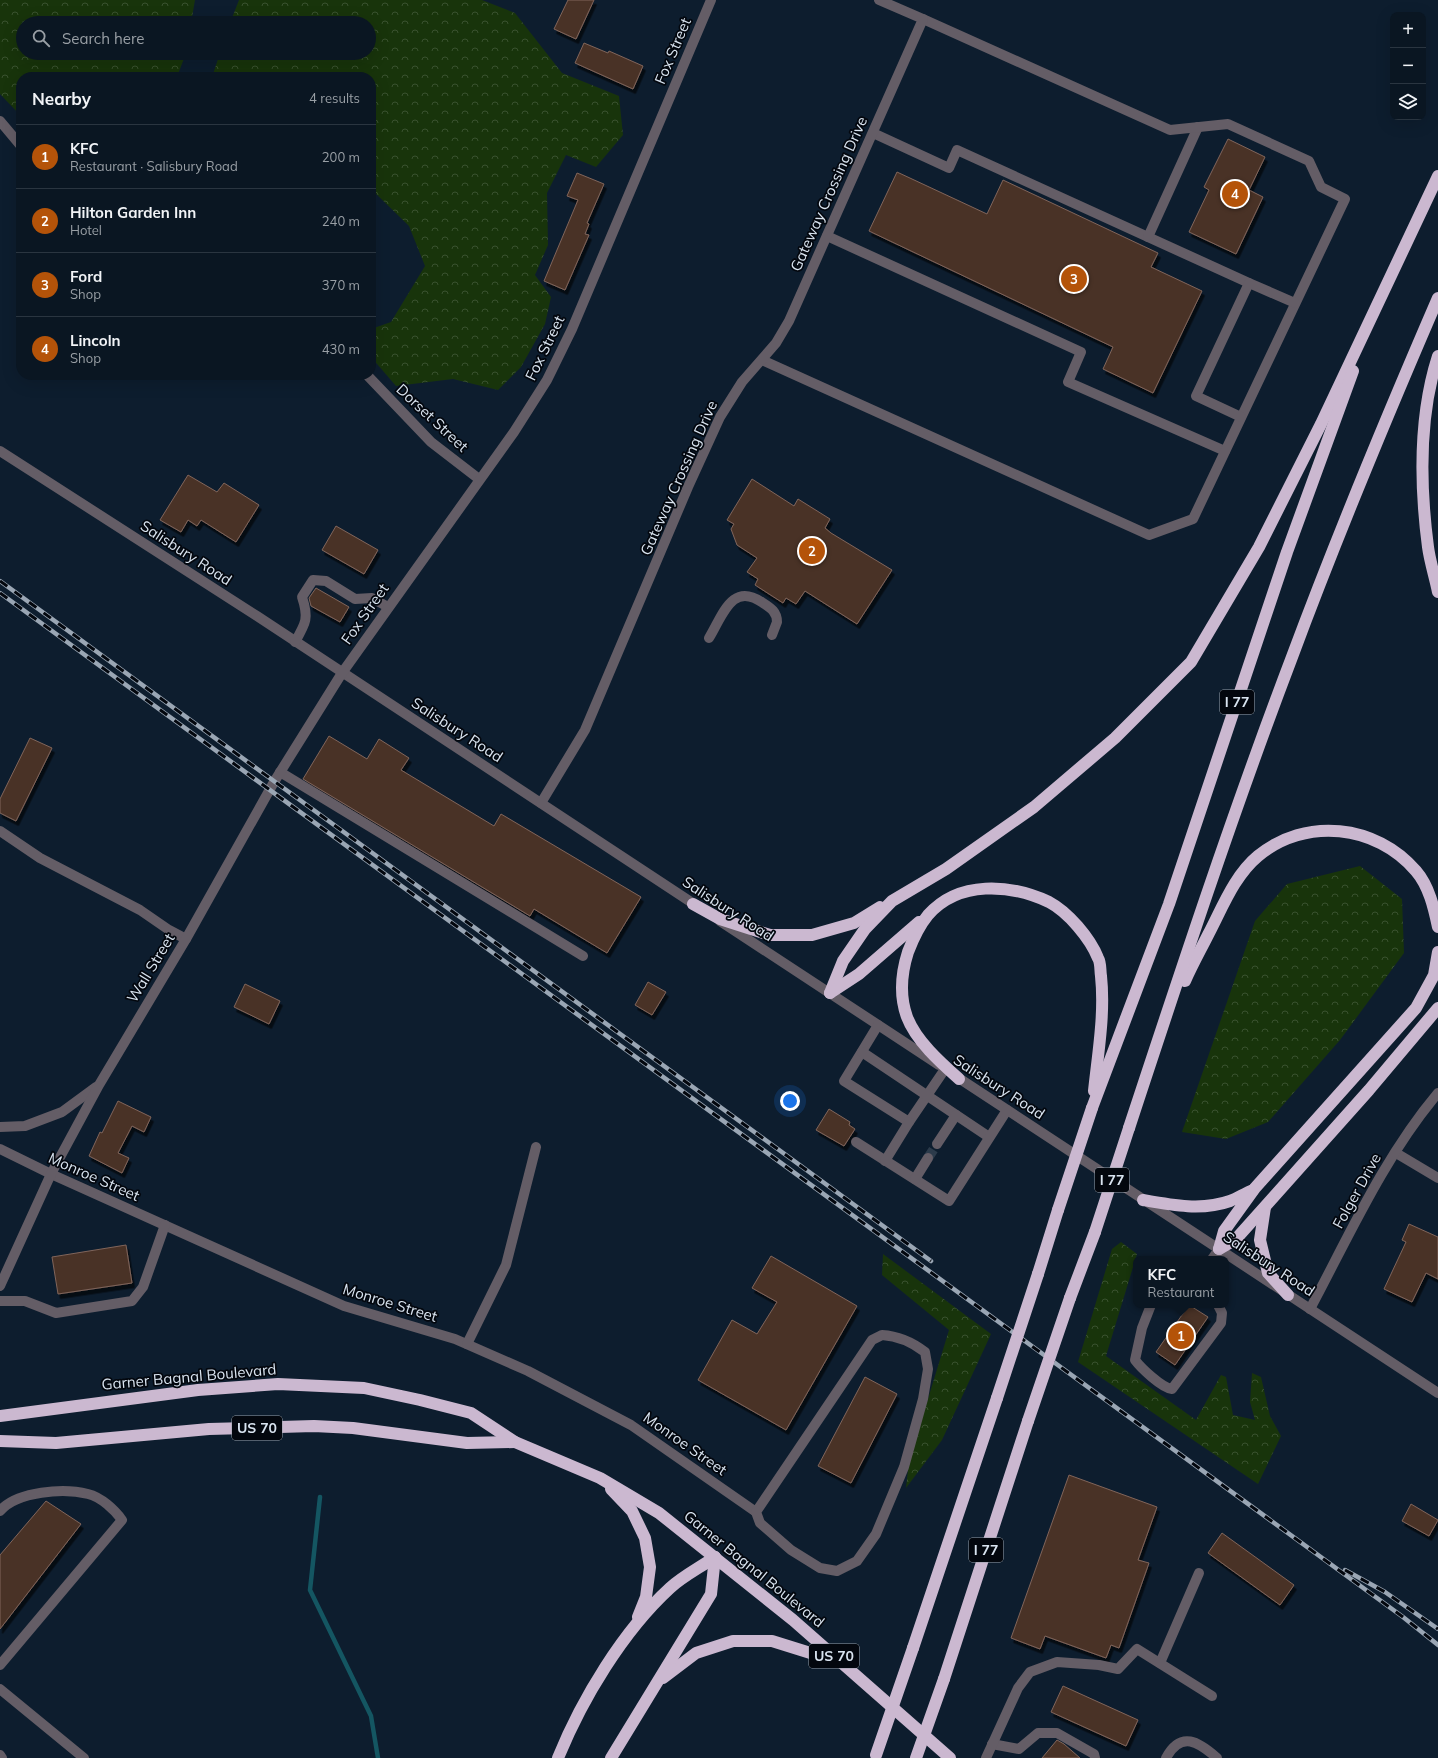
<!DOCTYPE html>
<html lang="en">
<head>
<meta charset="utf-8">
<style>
  :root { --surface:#0a1622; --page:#18232f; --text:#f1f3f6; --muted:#999fa5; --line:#2a3540; --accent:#b45309 }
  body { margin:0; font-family:Mulish,sans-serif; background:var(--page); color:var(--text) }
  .controls { position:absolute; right:12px; top:12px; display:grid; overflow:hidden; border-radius:8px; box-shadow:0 4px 16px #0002 }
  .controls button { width:36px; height:36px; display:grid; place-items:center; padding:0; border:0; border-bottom:1px solid var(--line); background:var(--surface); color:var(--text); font:20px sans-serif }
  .you { position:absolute; left:790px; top:1101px; width:14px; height:14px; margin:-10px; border:3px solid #fff; border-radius:50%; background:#1a73e8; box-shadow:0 0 0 6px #1a73e833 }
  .badge { display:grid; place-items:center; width:26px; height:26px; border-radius:50%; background:var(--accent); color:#fff; font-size:13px; font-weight:700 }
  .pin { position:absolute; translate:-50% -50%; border:2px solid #fff; box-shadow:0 1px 4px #0006 }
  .popup { position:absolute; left:1133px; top:1256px; width:96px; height:52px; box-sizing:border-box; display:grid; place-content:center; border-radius:8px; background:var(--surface); filter:drop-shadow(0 1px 3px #0005); font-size:13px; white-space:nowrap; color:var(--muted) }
  .popup b { font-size:15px; color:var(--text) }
  .popup::after { content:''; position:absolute; left:50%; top:100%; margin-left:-8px; border:8px solid transparent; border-top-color:var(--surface) }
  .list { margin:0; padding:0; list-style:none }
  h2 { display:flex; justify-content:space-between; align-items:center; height:52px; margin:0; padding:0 16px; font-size:17px }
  h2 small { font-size:13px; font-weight:400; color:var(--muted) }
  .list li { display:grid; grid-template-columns:26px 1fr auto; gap:12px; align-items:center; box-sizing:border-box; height:64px; padding:0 16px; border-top:1px solid var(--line) }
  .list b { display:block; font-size:15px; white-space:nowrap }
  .list p { margin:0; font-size:13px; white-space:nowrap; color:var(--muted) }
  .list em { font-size:13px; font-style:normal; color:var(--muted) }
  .icon { flex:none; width:22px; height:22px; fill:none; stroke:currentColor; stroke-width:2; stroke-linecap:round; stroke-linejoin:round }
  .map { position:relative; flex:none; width:1438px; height:1758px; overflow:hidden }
  .search { position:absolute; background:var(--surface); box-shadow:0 4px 16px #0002; left:16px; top:16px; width:360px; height:44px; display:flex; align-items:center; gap:10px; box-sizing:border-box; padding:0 14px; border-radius:22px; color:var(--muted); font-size:15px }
  .panel { position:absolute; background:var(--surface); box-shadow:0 4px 16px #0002; left:16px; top:72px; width:360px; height:308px; border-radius:16px }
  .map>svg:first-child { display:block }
  .forest { fill:url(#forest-crowns) }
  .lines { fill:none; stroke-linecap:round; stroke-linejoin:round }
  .stream { stroke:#145662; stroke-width:4.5 }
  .building { fill:#4a3228; stroke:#80655a; filter:url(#shadow) }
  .minor-tunnel { stroke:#2c3b4b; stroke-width:10; stroke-dasharray:10 5; stroke-linecap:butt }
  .minor { stroke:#645d66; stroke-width:10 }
  .highway { stroke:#cbb8d0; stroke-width:12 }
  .rail-casing { stroke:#9aa6b4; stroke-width:4.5 }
  .rail { stroke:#03070e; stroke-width:3; stroke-dasharray:9; stroke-linecap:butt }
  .highway-bridge { stroke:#cbb8d0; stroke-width:12 }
  .labels { text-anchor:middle; stroke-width:3.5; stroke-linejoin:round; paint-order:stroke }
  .shield { fill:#03070e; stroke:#99a2ac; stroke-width:1 }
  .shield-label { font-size:14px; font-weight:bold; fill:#d9e4f0 }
  .street-label { font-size:15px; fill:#d9e4f0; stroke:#03070e }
</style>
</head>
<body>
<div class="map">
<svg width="1438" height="1758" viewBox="0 0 1438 1758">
  <defs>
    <pattern id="forest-crowns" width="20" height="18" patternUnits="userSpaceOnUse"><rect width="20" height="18" fill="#18340b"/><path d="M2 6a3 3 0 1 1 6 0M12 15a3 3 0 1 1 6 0" fill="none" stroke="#39512f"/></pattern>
    <filter id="shadow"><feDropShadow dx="2.5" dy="4.5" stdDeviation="0" flood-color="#0009"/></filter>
  </defs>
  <rect width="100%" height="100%" fill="#0d1d2e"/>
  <!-- forest -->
  <g class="forest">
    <path d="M0,0H195L191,23H23V53H186L177,77H21V116L0,94Z"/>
    <path d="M239,0H482L515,13L562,73L619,96L623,135L596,167L566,155L547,193L548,245L535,275L551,297L545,324L521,367L498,390L453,379L396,386L371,357V329L391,322L425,266L409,226L371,189V77H212L220,53H369V23H230Z"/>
    <path d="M1360,866L1402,899L1404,953L1340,1040L1268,1122L1226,1139L1182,1132L1255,921L1287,884Z"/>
    <path d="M1121,1242L1137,1254L1106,1356L1196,1420L1221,1375L1226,1377L1233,1415L1255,1420L1250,1402L1252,1373L1261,1377L1270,1416L1281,1436L1258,1484L1078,1362L1112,1249Z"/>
    <path d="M883,1254L991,1334L942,1440L906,1488L909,1461L949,1330L882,1275Z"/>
  </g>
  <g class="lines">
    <!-- stream -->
    <path class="stream" d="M320,1497L310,1590L371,1716L378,1758"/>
  </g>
  <!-- building -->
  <g class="building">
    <path d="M568,0H594L576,39L554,29Z"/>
    <path d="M584,43L608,53L609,51L643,66L633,89L575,63Z"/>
    <path d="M1228,139L1265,157L1249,190L1263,197L1236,254L1189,232L1209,190L1204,187Z"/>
    <path d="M897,172L987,214L1003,180L1158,253L1151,267L1202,291L1153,393L1103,369L1113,347L869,231Z"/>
    <path d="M577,173L604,184L587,223L589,224L585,234L589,235L565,290L544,281L578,200L567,196Z"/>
    <path d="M188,475L217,492L224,483L259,505L236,542L201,520L197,526L188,520L181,532L160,520Z"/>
    <path d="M752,479L794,506L798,499L830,519L825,528L831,533L892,570L857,624L805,591L796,604L786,598L783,603L755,585L758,579L747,572L757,558L737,545L731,529L734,524L727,520Z"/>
    <path d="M336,526L378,550L364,574L322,550Z"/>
    <path d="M316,588L349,607L340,622L311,606L309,598Z"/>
    <path d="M329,736L367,759L379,739L409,758L401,770L494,826L501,814L641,897L607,953L534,909L530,916L303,779Z"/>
    <path d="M30,738L52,748L16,821L0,813V799Z"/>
    <path d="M648,982L666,992L652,1015L635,1005Z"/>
    <path d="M245,984L280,1001L269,1024L234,1007Z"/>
    <path d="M118,1101L151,1117L144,1132L132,1126L118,1153L129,1158L122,1173L89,1156L100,1132L102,1133Z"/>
    <path d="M829,1109L850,1122L849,1125L855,1129L844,1146L816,1130Z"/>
    <path d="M1409,1224L1438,1237V1279L1426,1273L1412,1302L1384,1289L1406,1242L1402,1240Z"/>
    <path d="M126,1245L132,1283L58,1294L52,1257Z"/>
    <path d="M771,1256L857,1306L786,1430L698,1380L732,1320L757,1334L777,1302L752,1288Z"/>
    <path d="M1189,1305L1208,1317L1175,1365L1156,1352Z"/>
    <path d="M865,1377L897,1394L851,1483L818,1466Z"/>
    <path d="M1069,1475L1157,1507L1138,1560L1149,1563L1119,1648L1111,1645L1106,1658L1045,1636L1040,1649L1011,1638Z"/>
    <path d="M46,1501L81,1524L0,1629V1555Z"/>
    <path d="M1411,1504L1438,1520L1429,1536L1402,1521Z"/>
    <path d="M1222,1533L1294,1585L1280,1605L1208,1553Z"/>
    <path d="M1063,1686L1138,1720L1126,1746L1051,1712Z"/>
    <path d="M1057,1740L1064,1744L1080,1758H1042Z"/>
  </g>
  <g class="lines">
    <!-- minor-tunnel -->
    <path class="minor-tunnel" d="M928,1158L937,1144"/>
    <!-- minor -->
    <g class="minor">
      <path d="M0,121L21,146"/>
      <path d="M873,133L949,168L957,150L1249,283"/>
      <path d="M827,236L1081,352L1068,382L1225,451"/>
      <path d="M1148,237L1198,127"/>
      <path d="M762,360L1149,535L1193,519L1345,199L1321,187L1309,161L1228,124L1170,130L923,19"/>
      <path d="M367,375L431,442L479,479"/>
      <path d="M1241,417L1196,396L1249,283L1295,303"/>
      <path d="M0,451L257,616L700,908"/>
      <path d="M709,638C723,615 732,581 763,603C771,608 777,612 777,622L772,635"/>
      <path d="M295,642C306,623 309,618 302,597L313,580L326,581L355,599L372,598L388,607"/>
      <path d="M280,772L583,956"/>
      <path d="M541,803L585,730L688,487L720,417L742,382L776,343L789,321L923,19L879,0"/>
      <path d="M0,831L40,858L140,910L169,930L186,939"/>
      <path d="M720,921L939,1065"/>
      <path d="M878,1025L844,1081L909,1122L945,1069"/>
      <path d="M862,1052L989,1137"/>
      <path d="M954,1075L1438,1393"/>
      <path d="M0,1127L25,1126L62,1112L96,1087"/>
      <path d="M856,1142L949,1201L1007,1110"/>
      <path d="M937,1144L956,1115"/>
      <path d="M0,1149L51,1174L344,1306L455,1339L528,1371L631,1425L756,1512"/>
      <path d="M1396,1153L1438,1178"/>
      <path d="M885,1161L909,1122"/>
      <path d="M915,1179L928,1158"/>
      <path d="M1212,1259L1219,1249"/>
      <path d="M0,1286L51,1174L99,1085L186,939L274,782L342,673L514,432L547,380L572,329L711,0"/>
      <path d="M0,1301H25L56,1313L132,1301L143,1287L165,1225"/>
      <path d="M1151,1305L1142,1328L1135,1360C1141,1368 1162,1388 1172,1389L1221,1323L1222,1313L1218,1305"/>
      <path d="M1310,1309C1349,1236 1384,1157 1438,1093"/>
      <path d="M882,1335C899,1336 912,1342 925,1352L928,1369L923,1399L904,1467L876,1534L857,1561L837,1571L820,1568L791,1550L760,1523L756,1512L872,1340Z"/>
      <path d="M467,1344L506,1265L536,1147"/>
      <path d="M0,1511C17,1491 64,1488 88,1494C101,1497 115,1510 122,1520L0,1665"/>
      <path d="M1160,1663L1199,1573"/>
      <path d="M0,1689L84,1758"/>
      <path d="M992,1744L1019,1749L1038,1733H1057L1094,1754L1095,1758"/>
      <path d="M0,1755L2,1758"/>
      <path d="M986,1758L1018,1688L1030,1672L1057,1662L1099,1665L1118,1669L1137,1649L1212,1696"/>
      <path d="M1166,1758C1181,1730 1199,1742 1217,1758"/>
    </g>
    <!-- highway -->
    <g class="highway">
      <path d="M1438,356C1419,415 1420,486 1428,547C1430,562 1435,577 1438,592"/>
      <path d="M693,904L720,919L770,935H812L854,923L880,907"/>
      <path d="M1185,981C1192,965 1201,949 1209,933C1223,906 1235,875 1258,856C1305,817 1376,824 1416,871C1429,886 1434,908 1438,927"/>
      <path d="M830,993L843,961L865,929L892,901L946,869L1034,807L1115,738L1191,662L1259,547L1321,424L1438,176"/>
      <path d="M830,993L859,974L919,922"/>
      <path d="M959,1079C941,1063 916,1041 907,1017C899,995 901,974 908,952C913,939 919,926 928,915C959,880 1010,884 1049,902C1068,912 1090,938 1098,958C1101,963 1100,970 1101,976C1105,1014 1098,1053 1094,1091"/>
      <path d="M1092,1108L1169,904L1287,552L1353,371"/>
      <path d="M1129,1128C1181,970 1233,812 1292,657C1337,536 1387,416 1438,298"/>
      <path d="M1143,1200C1171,1205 1202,1211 1230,1201C1238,1198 1245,1193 1253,1190"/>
      <path d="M1265,1207L1260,1240L1268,1273L1288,1295"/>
      <path d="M1219,1249L1224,1231L1255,1188L1416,1008L1434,975L1438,952"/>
      <path d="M1219,1249L1236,1239L1369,1090L1438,1008"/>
      <path d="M1038,1274L1058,1210"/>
      <path d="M1070,1298L1095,1232"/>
      <path d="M0,1416L198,1390L278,1384L364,1388L420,1400L471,1413L515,1442L600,1478L659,1513L793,1620L950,1758"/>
      <path d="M0,1441L56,1443L209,1429L314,1426L353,1428L467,1443L515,1442"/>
      <path d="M611,1489L632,1511L645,1538L650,1567L646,1597L638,1617"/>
      <path d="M913,1648L997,1398"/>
      <path d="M663,1678L696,1653L733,1641H772L836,1661"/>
      <path d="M944,1679L1028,1421"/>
      <path d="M558,1758C582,1699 623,1631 670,1588C683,1576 701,1567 715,1557"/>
      <path d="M611,1758L711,1594L715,1557"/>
    </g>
    <!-- rail casing -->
    <g class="rail-casing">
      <g id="rail">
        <path d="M0,581L931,1261"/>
        <path d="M0,593L1403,1617L1438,1645"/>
        <path d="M1345,1570L1385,1592L1438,1629"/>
      </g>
    </g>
    <!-- rail -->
    <use href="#rail" class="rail"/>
    <!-- highway-bridge -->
    <g class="highway-bridge">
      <path d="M1058,1210L1092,1108"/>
      <path d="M1095,1232L1129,1128"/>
      <path d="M997,1398L1038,1274"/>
      <path d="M1028,1421L1070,1298"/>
      <path d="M876,1755L913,1648"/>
      <path d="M916,1758L944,1679"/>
    </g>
  </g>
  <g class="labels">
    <!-- shield labels -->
    <g class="shield">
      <rect x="1220" y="690" width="34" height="24" rx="3"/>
      <rect x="1095" y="1168" width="34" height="24" rx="3"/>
      <rect x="232" y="1416" width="50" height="24" rx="3"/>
      <rect x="969" y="1538" width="34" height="24" rx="3"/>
      <rect x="809" y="1644" width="50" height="24" rx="3"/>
    </g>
    <g class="shield-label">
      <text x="1237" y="707">I 77</text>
      <text x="1112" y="1185">I 77</text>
      <text x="257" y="1433">US 70</text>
      <text x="986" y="1555">I 77</text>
      <text x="834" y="1661">US 70</text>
    </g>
    <!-- street labels -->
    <g class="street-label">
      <text transform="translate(673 51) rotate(-67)" y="5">Fox Street</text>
      <text transform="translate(829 194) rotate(-66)" y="5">Gateway Crossing Drive</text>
      <text transform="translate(545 348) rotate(-64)" y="5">Fox Street</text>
      <text transform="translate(432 418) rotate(43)" y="5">Dorset Street</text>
      <text transform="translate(679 478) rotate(-66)" y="5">Gateway Crossing Drive</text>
      <text transform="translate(186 553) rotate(33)" y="5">Salisbury Road</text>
      <text transform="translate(365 614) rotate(-55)" y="5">Fox Street</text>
      <text transform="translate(457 730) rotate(33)" y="5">Salisbury Road</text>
      <text transform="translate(728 909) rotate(33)" y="5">Salisbury Road</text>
      <text transform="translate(151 968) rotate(-59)" y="5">Wall Street</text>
      <text transform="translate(999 1087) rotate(33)" y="5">Salisbury Road</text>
      <text transform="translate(94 1177) rotate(24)" y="5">Monroe Street</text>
      <text transform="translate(1357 1191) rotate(-61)" y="5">Folger Drive</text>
      <text transform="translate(1269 1264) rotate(33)" y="5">Salisbury Road</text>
      <text transform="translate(390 1303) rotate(17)" y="5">Monroe Street</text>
      <text transform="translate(189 1377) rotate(-5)" y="5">Garner Bagnal Boulevard</text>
      <text transform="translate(685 1444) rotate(35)" y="5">Monroe Street</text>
      <text transform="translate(754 1569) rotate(39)" y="5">Garner Bagnal Boulevard</text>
    </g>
  </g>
</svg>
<div class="controls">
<button>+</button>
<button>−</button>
<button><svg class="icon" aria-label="layers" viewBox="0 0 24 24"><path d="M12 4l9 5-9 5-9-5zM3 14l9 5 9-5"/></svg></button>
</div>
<div class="you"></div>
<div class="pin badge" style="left:1181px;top:1336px">1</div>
<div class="popup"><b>KFC</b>Restaurant</div>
<div class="pin badge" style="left:812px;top:551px">2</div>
<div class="pin badge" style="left:1074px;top:279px">3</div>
<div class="pin badge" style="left:1235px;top:194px">4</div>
<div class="search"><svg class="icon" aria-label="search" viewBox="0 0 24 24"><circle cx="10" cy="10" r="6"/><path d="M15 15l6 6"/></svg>Search here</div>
<section class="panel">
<h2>Nearby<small>4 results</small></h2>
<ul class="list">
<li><span class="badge">1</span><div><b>KFC</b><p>Restaurant · Salisbury Road</p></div><em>200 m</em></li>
<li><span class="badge">2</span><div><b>Hilton Garden Inn</b><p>Hotel</p></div><em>240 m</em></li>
<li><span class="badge">3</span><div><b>Ford</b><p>Shop</p></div><em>370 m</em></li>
<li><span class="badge">4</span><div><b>Lincoln</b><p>Shop</p></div><em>430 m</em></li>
</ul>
</section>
</div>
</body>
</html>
